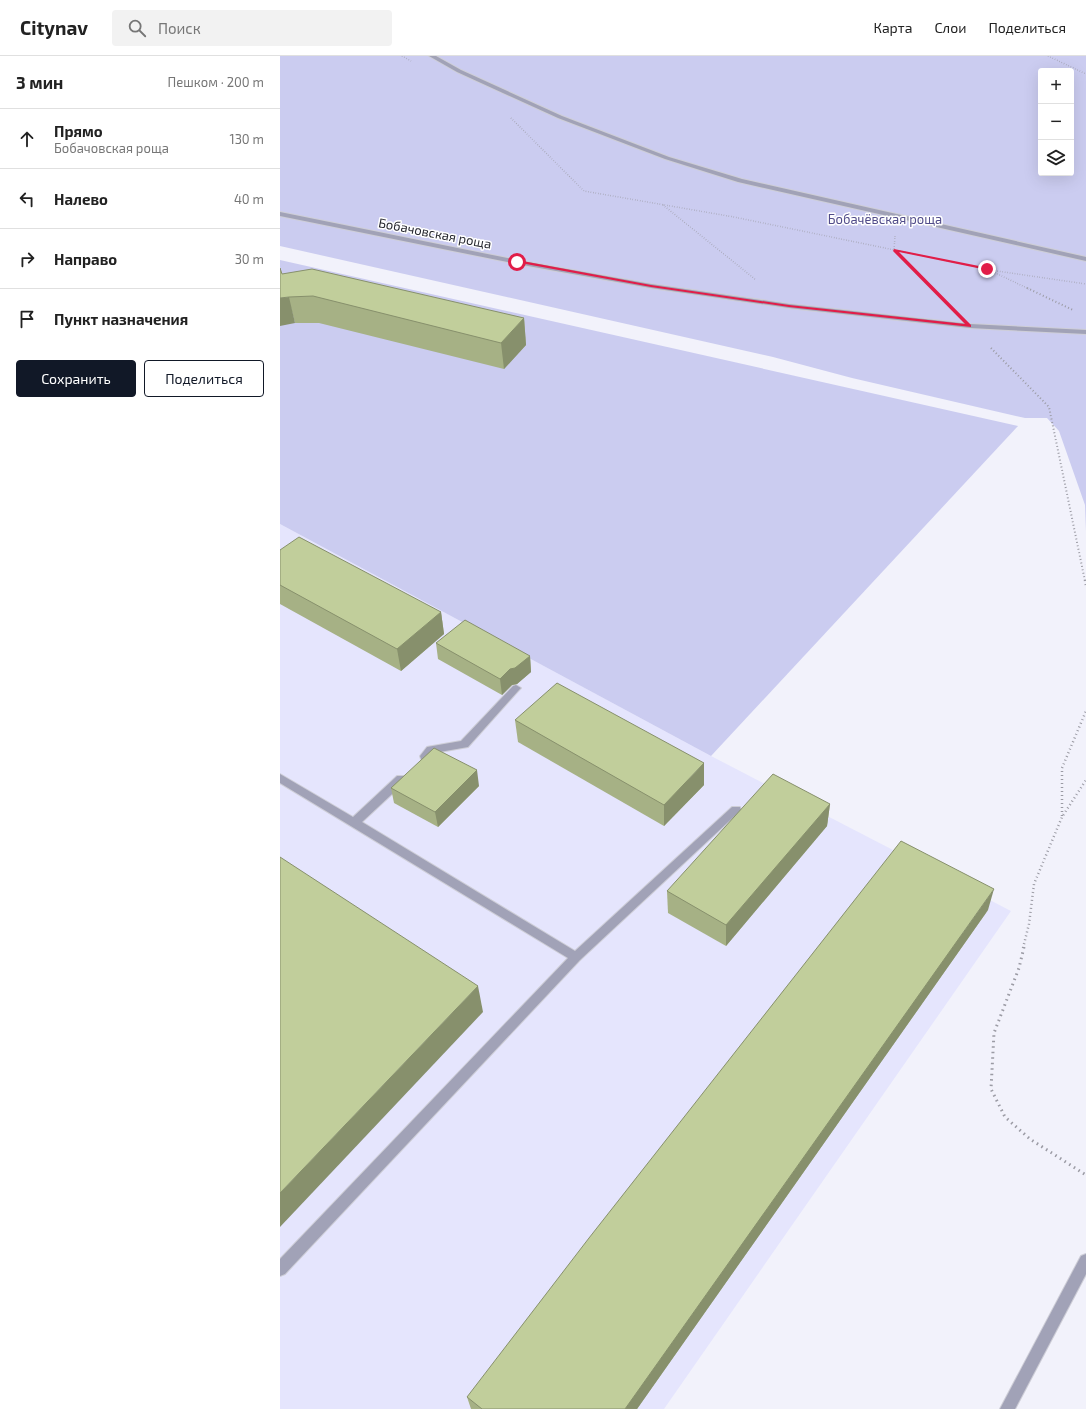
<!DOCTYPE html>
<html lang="ru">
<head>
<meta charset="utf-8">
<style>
  :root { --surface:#fff; --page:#f2f2f2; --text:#222; --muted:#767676; --line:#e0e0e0; --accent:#111827 }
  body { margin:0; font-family:"Exo 2",sans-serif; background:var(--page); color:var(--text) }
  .controls { position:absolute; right:12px; top:12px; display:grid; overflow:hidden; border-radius:4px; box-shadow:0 4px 16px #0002 }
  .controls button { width:36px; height:36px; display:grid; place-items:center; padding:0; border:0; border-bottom:1px solid var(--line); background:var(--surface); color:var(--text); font:20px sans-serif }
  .stop { position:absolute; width:12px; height:12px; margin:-9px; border:3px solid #e11d48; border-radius:50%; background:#fff }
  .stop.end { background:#e11d48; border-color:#fff; box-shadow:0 1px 4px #0008 }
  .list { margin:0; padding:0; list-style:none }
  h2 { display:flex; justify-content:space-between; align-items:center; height:52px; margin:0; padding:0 16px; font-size:17px }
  h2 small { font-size:13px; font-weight:400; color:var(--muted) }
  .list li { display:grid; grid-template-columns:26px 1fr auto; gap:12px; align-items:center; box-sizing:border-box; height:60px; padding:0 16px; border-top:1px solid var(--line) }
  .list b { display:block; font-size:15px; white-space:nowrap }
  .list p { margin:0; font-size:13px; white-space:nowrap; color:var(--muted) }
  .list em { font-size:13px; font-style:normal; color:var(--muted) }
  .actions { display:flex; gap:8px; padding:12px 16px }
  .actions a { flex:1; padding:9px 0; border:1px solid var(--accent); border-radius:4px; text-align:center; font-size:14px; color:var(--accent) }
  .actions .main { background:var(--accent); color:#fff }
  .icon { flex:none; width:22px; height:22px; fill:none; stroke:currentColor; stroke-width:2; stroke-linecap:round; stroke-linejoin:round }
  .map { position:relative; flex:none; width:806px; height:1353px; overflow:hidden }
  header { display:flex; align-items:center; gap:24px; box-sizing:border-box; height:56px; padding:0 20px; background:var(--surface); border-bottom:1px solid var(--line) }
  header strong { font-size:19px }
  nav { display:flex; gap:22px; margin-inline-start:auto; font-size:14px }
  .search { width:280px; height:36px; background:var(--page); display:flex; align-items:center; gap:10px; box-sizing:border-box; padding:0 14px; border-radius:4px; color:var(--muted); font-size:15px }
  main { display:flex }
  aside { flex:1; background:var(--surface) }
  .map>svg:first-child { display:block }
  .built { fill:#e5e5fd }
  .green { fill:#cbccf0; fill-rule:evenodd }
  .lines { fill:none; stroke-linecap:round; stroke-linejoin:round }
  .minor-casing { stroke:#ceced7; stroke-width:2 }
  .path-far3 { stroke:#9b9ba4; stroke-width:1.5; stroke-dasharray:0.5 2; stroke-linecap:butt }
  .path-far2 { stroke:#9b9ba4; stroke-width:2; stroke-dasharray:1 2.5; stroke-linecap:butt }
  .path-far1 { stroke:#9b9ba4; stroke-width:2.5; stroke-dasharray:1 3; stroke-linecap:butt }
  .path { stroke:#9b9ba4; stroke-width:3; stroke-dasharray:1.5 4; stroke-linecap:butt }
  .minor { fill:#a1a2b7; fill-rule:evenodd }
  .wall { fill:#a6b185 }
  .shaded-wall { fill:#87906c }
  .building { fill:#c1ce9b; stroke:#87906c }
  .route { fill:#e11d48 }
  .labels { text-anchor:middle; stroke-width:3; stroke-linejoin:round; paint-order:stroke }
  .far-park-label { font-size:13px; fill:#514c8a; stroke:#fff }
  .far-street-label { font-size:13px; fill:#282931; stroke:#fff }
</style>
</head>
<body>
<header>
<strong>Citynav</strong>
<div class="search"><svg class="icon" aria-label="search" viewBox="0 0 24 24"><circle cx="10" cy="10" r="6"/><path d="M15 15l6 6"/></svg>Поиск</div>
<nav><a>Карта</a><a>Слои</a><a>Поделиться</a></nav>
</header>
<main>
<aside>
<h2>3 мин<small>Пешком · 200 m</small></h2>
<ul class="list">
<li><svg class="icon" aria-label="ahead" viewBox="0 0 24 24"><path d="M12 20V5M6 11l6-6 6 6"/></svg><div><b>Прямо</b><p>Бобачовская роща</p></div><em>130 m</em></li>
<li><svg class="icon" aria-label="left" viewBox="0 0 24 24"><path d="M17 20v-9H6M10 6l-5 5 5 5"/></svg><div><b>Налево</b></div><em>40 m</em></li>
<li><svg class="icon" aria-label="right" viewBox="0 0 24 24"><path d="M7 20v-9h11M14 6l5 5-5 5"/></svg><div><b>Направо</b></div><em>30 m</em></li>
<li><svg class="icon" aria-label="arrive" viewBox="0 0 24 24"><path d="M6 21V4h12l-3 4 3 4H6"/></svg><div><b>Пункт назначения</b></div></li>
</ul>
<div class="actions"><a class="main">Сохранить</a><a>Поделиться</a></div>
</aside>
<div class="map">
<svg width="806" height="1353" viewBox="0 0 806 1353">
  <rect width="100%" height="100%" fill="#f2f2fb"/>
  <!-- built -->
  <path class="built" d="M0,468L431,700L731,855L384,1353H0Z"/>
  <!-- green -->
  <g class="green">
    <path d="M0,0H806V475L805,449L779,375L767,362H745L572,322L493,301L0,190ZM761,15H791V117H761Z"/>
    <path d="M0,204L738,370L431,700L0,468Z"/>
  </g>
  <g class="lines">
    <!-- minor casing -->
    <g class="minor-casing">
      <g id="minor">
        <path d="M149,0H156L181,14L282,60L389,101L462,123L806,201V205L458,126L385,103L278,62L177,16Z"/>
        <path d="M0,156L237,204L371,228L509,248L690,268L806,274V278L690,272L509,252L371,232L237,208L0,160Z"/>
        <path d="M236,629L241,632L239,634L188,691L154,697L149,703H141L140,700L147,691L181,685L233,630Z"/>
        <path d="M0,718L73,761L117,720H125L126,723L125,726L82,766L295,895L452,751H460L461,754L300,904L5,1218L0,1220V1203L288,902L0,727Z"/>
        <path d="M806,1198V1218L735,1353H720L801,1200Z"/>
      </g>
    </g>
    <!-- path-far3 -->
    <g class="path-far3">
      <path d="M122,0L131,5"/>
      <path d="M768,0L806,18"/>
      <path d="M231,62L304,135L454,161L707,213L749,233"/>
      <path d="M383,149L476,224"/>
      <path d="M615,180L614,194L653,233"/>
      <path d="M710,214L806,228"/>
    </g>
    <!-- path-far2 -->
    <g class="path-far2">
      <path d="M652,232L666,246"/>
      <path d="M747,232L793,254"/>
      <path d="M711,292L769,351L805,525"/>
    </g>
    <!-- path-far1 -->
    <g class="path-far1">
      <path d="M805,524L806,530"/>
      <path d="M782,760V712L806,655"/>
      <path d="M743,892L749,868L754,828L782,761L806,724"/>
    </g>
    <!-- path -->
    <path class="path" d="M744,891L739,912L714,977L711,1033L725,1061L750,1083L806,1119"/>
    <!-- minor -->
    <use href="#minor" class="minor"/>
  </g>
  <!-- wall -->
  <g class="wall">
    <path d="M2,218L244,262L246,289L224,313L39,267H15Z"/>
    <path d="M0,494L161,556L164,578L121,615L0,548Z"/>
    <path d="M156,587L250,600L251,616L237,628L232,629L222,639L158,603Z"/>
    <path d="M235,664L424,729L384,770L238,686Z"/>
    <path d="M199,730L158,771L114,747L111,732Z"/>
    <path d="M550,748L547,770L446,890L388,857L387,835Z"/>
    <path d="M708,854L357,1353H191L187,1341Z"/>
  </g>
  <!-- shaded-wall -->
  <g class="shaded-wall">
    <path d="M9,241L15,267L0,270V242Z"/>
    <path d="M244,262L246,289L224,313L221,287Z"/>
    <path d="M161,556L164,578L121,615L117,593Z"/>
    <path d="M250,600L251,616L237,628L232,629L222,639L220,623L230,613Z"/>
    <path d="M424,707V729L384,770V749Z"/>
    <path d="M197,714L199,730L158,771L155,756Z"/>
    <path d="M550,748L547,770L446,890V869Z"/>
    <path d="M714,833L708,854L357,1353H345Z"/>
    <path d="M198,930L203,956L0,1171V1137Z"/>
  </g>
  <!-- building -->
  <g class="building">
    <path d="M0,212L2,218L32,213L244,262L221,287L33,240L9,241L0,242Z"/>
    <path d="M19,481L161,556L117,593L0,529V494Z"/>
    <path d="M185,564L250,600L235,612L230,613L220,623L156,587Z"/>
    <path d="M277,627L424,707L384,749L235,664Z"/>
    <path d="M154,692L197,714L155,756L111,732Z"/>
    <path d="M493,718L550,748L446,869L387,835Z"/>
    <path d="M621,785L714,833L345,1353H202L187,1341L309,1182Z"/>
    <path d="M0,801L198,930L0,1137Z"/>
  </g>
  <!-- route -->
  <path class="route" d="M614,193L709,212L707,214L619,196L691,269V271L509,251L371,231L235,206L237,204L371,229L509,249L685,268L613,195Z"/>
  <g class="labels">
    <!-- far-park labels -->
    <g class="far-park-label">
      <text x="605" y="168">Бобачёвская роща</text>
    </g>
    <!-- far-street labels -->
    <g class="far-street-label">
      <text transform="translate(155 177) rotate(11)" y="5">Бобачовская роща</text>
    </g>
  </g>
</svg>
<div class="controls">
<button>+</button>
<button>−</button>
<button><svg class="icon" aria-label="layers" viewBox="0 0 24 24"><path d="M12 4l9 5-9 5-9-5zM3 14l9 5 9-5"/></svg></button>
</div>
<div class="stop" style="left:237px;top:206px"></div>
<div class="stop end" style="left:707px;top:213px"></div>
</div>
</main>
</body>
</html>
